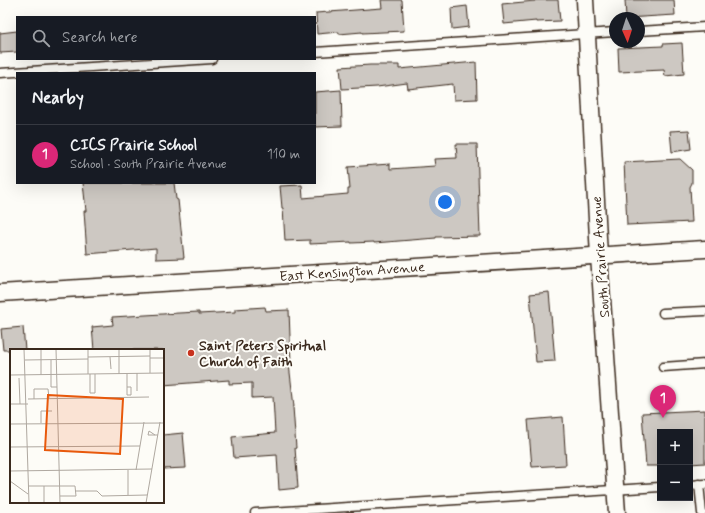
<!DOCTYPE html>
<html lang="en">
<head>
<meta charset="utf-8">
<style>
  :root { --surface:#171b24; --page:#242831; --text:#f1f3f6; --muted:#9ea1a6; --line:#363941; --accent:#db2777 }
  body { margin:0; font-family:Mynerve,sans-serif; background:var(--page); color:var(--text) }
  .controls { position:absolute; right:12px; bottom:12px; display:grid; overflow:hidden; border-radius:0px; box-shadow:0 4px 16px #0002 }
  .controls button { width:36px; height:36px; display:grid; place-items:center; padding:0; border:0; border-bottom:1px solid var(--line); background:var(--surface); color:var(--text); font:20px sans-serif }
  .compass { position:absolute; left:609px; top:12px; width:36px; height:36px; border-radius:50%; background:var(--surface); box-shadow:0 4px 16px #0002; rotate:177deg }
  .you { position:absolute; left:445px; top:202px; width:14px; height:14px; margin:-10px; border:3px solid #fff; border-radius:50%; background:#1a73e8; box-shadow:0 0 0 6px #1a73e833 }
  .badge { display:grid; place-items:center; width:26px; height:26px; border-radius:50%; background:var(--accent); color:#fff; font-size:13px; font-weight:700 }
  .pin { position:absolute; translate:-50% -33px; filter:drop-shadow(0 1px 2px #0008) }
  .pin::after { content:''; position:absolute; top:21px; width:14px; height:12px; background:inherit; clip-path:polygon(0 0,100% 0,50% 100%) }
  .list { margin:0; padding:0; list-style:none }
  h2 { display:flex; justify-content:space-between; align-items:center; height:52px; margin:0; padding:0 16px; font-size:17px }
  h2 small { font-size:13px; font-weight:400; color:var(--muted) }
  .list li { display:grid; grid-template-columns:26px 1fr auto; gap:12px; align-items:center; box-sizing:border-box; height:60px; padding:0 16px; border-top:1px solid var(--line) }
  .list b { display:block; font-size:15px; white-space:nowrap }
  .list p { margin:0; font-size:13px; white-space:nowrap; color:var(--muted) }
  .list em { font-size:13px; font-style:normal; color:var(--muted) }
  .icon { flex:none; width:22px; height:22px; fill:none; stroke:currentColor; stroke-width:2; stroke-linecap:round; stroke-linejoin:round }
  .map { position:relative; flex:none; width:705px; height:513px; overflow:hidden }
  .search { position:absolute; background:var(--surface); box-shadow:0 4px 16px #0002; left:16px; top:16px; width:300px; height:44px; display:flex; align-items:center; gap:10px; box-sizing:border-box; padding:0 14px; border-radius:0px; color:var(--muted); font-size:15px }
  .panel { position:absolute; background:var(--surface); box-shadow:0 4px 16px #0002; left:16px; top:72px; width:300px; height:112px; border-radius:0px }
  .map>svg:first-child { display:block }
  .building { fill:#cdc8c2; stroke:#3b2a1e }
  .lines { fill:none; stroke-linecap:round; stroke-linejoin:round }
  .lane-casing { stroke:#3b2a1e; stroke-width:11 }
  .street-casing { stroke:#3b2a1e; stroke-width:19 }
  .lane { stroke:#fdfcf7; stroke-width:8 }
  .street { stroke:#fdfcf7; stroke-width:16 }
  .poi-dot { fill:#c8321e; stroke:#fdfcf7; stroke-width:1.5 }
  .labels { text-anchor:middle; stroke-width:4; stroke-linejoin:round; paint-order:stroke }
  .street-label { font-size:14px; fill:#3b2a1e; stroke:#fdfcf7 }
  .poi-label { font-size:14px; font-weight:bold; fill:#3b2a1e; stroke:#fdfcf7; text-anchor:start }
  .inset-road { fill:none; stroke:#afa8a0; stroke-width:1 }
  .view { fill:#e8590c; fill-opacity:0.15; stroke:#e8590c; stroke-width:2 }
  .inset-edge { fill:none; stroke:#3b2a1e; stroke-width:2 }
</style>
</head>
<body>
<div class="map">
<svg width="705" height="513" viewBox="0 0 705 513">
  <rect width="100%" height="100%" fill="#fdfcf7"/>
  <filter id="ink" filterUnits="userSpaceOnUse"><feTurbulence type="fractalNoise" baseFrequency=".025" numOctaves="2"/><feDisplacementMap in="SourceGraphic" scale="8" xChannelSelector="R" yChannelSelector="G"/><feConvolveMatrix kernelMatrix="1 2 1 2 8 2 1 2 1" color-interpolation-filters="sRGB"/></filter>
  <g filter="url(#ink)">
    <!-- building -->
    <g class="building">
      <path d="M381,0H402L404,31L362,33V32L339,34V32L317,34L316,13L382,8Z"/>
      <path d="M535,0H558L560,21L536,22V21L504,24L502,4L535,1Z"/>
      <path d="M625,0H674L675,15L626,18Z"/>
      <path d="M467,6L469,27L452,29L451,8Z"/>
      <path d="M17,31V52L0,53V33Z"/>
      <path d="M682,43L684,74L665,76L664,70L619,72L618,48L663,46V44Z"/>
      <path d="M476,62L477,99L454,100L453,84L408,89L407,83L377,87L342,89L340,67L370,65H399V69Z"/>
      <path d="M341,90L342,126L315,127V92Z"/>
      <path d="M689,130L691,149L672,152L670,131Z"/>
      <path d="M456,144H477L480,236L436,237V238L374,243V242L351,243V242L310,244V240L285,241L283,208H282L280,186L302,185L303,198L348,194V189H350L348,167L390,164V169L435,166L434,159L457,158Z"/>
      <path d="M680,159L692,170V183L690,187L692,222L627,225L624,162Z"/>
      <path d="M83,183H174L176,199L178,200L184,258L156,259V248L87,254L84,211H86Z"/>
      <path d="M549,292L555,361L536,362L530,294Z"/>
      <path d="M265,307L266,311L289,310L291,364H289L294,407H293L296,448H295L298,488L279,490L277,455L234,458L232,437L275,433L273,397L252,398V383L229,384V380L163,385V350H94L92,327L113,325L112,317L179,313L199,312V314L235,312V309Z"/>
      <path d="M23,327L25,350H3L1,329Z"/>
      <path d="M705,410V463L690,464V432H660V466H646L642,413Z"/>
      <path d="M563,417L566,465L532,467L528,420Z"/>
      <path d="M183,433L186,468L163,469V435Z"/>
    </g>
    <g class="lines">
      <!-- lane casing -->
      <g class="lane-casing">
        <g id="lane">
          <path d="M639,31L705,27"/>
          <path d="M315,52L615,32"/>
          <path d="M0,73L212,59"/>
          <path d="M663,313L705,311"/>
          <path d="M663,367L705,364"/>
          <path d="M699,484L702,513"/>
          <path d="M690,485L705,484"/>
          <path d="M255,513L660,487"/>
        </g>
      </g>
      <!-- street casing -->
      <g class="street-casing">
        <g id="street">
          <path d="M585,0L599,256L617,513"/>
          <path d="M0,293L705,249"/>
        </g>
      </g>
      <!-- lane -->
      <use href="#lane" class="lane"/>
      <!-- street -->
      <use href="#street" class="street"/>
    </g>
  </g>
  <!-- markers -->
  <circle class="poi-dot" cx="191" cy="353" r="4"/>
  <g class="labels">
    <!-- street labels -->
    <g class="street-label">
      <text transform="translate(600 257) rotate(-94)" y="5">South Prairie Avenue</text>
      <text transform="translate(352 271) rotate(-4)" y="5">East Kensington Avenue</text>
    </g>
    <!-- poi labels -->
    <g class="poi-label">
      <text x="199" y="350">Saint Peters Spiritual<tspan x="199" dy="16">Church of Faith</tspan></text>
    </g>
  </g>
  <!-- overview -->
  <g transform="translate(10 349)">
    <rect width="154" height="154" fill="#fdfcf7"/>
    <path class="inset-road" d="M14,0L19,154M31,0V26M46,0L50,154M78,0V25M109,0V25M140,0V24M78,8L140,7M100,8L101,20M140,9H154M15,11L78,10M41,11V38H47M127,24V42M80,25V44H85V25M117,25V46H121V38H117M0,26L154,24M9,29L10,55M18,50L139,48M24,50V40H38L39,49M0,55H18M31,74V62H42M0,75L154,74M145,86L139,82L138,86H148M0,98L130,97M126,121L134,73M0,122L142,120M0,132L18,145M18,137H65L66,147H50M34,137V154M65,142H87L92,147L137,146M118,146V121M136,154L150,73"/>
    <path class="view" d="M38,46L113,50L110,105L35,101Z"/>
    <rect width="154" height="154" class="inset-edge"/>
  </g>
</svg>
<div class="controls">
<button>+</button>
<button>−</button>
</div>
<svg class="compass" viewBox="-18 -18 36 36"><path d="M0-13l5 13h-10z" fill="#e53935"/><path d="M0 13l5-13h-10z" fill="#9ea1a6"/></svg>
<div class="you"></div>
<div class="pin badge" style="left:663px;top:418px">1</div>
<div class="search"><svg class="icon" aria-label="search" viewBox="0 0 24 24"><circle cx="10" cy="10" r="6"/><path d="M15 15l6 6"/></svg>Search here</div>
<section class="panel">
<h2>Nearby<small></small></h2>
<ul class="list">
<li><span class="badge">1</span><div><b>CICS Prairie School</b><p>School · South Prairie Avenue</p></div><em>110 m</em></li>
</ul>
</section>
</div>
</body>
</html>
